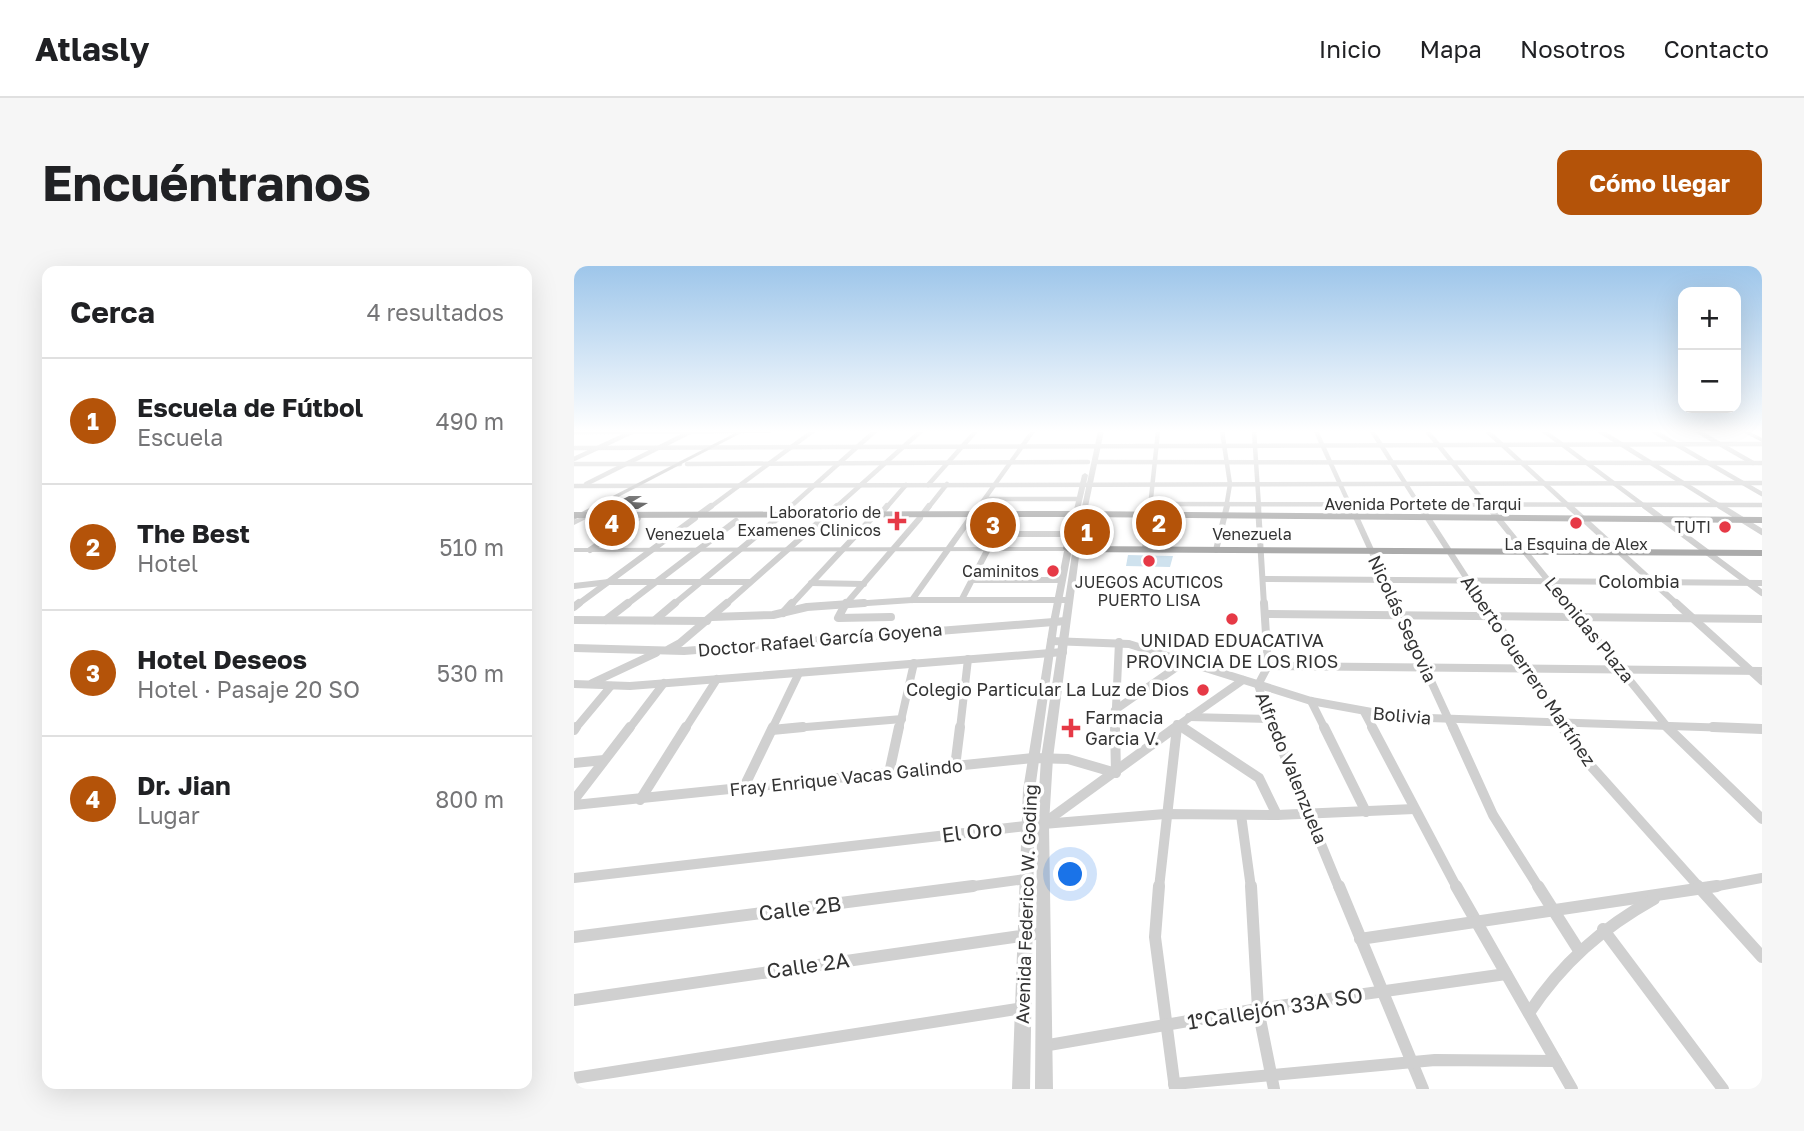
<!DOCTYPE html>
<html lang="es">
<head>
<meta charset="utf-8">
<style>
  :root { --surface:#fff; --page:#f6f6f6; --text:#202124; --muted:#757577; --line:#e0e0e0; --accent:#b45309 }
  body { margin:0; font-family:"Golos Text",sans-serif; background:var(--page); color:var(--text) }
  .controls { position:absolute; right:21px; top:21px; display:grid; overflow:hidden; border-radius:14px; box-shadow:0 7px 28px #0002 }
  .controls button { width:63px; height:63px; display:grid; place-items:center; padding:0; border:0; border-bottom:2px solid var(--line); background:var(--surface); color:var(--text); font:35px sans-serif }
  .you { position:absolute; left:497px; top:609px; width:24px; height:24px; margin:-18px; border:5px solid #fff; border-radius:50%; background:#1a73e8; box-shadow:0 0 0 10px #1a73e833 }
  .badge { display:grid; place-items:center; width:46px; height:46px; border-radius:50%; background:var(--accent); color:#fff; font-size:23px; font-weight:700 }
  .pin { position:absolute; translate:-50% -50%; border:4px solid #fff; box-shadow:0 2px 7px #0006 }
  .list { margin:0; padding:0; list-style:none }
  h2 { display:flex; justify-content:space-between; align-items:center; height:91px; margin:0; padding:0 28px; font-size:30px }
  h2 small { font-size:23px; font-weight:400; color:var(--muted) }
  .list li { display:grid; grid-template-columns:46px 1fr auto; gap:21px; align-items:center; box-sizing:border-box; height:126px; padding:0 28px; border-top:2px solid var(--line) }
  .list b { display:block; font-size:26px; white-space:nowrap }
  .list p { margin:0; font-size:23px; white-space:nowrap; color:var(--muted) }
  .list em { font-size:23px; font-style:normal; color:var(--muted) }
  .map { position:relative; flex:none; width:1188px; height:823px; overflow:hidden; border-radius:14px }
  header { display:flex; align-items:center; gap:42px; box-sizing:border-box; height:98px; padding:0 35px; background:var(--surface); border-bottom:2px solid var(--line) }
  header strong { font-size:33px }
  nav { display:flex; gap:38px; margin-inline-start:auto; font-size:24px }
  .intro { display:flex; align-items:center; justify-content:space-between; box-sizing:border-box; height:168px; padding:0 42px }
  h1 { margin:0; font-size:49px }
  .button { padding:18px 32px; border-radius:14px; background:var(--accent); color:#fff; font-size:24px; font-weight:700 }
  main { display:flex; gap:42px; padding:0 42px }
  aside { flex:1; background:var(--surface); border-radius:14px; box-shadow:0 7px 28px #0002 }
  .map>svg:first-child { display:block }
  .water { fill:#cfe2ee }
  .building { fill:#1a1a1a }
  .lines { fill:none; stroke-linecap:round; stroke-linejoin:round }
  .minor-far4 { stroke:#d0d0d0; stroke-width:4.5 }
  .minor-far3 { stroke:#d0d0d0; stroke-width:6 }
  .minor-far2 { stroke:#d0d0d0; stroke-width:8 }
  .minor-far1 { stroke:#d0d0d0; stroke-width:10 }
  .minor { stroke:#d0d0d0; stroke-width:12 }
  .tertiary { fill:#d0d0d0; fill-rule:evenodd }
  .secondary { fill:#bdbdbd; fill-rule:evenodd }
  .primary { fill:#ababab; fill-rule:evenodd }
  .poi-dot { fill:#e63946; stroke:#fff; stroke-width:2.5 }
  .labels { text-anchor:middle; stroke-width:7; stroke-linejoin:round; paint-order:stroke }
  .far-street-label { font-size:16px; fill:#333; stroke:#fff }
  .far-poi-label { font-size:16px; fill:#333; stroke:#fff; text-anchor:end }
  .street-label { font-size:18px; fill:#333; stroke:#fff }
  .poi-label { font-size:18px; fill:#333; stroke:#fff }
  .near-street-label { font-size:21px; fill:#333; stroke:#fff }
</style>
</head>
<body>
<header>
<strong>Atlasly</strong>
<nav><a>Inicio</a><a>Mapa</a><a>Nosotros</a><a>Contacto</a></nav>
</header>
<div class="intro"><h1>Encuéntranos</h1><a class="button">Cómo llegar</a></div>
<main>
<aside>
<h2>Cerca<small>4 resultados</small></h2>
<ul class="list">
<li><span class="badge">1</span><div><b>Escuela de Fútbol</b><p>Escuela</p></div><em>490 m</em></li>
<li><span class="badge">2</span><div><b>The Best</b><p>Hotel</p></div><em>510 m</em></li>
<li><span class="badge">3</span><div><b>Hotel Deseos</b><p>Hotel · Pasaje 20 SO</p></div><em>530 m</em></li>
<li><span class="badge">4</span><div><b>Dr. Jian</b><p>Lugar</p></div><em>800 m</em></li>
</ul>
</aside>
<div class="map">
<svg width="1188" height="823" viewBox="0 0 1188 823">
  <rect width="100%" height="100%" fill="#fff"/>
  <!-- water -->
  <path class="water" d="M554,289L599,290L596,301L552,300Z"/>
  <!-- building -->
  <path class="building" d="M55,230H68L58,236L74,237L64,243H56L52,239L45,243H29Z"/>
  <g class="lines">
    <!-- minor-far4 -->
    <g class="minor-far4">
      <path d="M648,165L656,218L652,242"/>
      <path d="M680,165L685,242"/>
      <path d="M742,165L777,242"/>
      <path d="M798,165L847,242"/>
      <path d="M853,165L915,242"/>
      <path d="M913,165L997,242"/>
      <path d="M970,165L1073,242"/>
      <path d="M1026,165L1149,242"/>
      <path d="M1079,165L1188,228"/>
      <path d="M1123,165L1179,197"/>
      <path d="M0,166L195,165"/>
      <path d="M0,182L1188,178"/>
      <path d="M0,193L58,166"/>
      <path d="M520,196L1188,197"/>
      <path d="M0,198H106"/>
      <path d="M113,198L514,196"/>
      <path d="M12,218L116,166"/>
      <path d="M354,219L402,165"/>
      <path d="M0,220L1188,217"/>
      <path d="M412,233H505"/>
      <path d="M577,238L1188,239"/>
      <path d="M135,242L239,165"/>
      <path d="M215,242L301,165"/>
      <path d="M261,242L347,165"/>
      <path d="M312,242L332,219"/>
      <path d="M354,242L373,218"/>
      <path d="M404,242L459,165"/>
      <path d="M576,242L584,165"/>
    </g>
    <!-- minor-far3 -->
    <g class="minor-far3">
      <path d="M684,240L690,339"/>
      <path d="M777,240L822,339"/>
      <path d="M846,240L910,339"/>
      <path d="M914,240L994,339"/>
      <path d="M995,240L1104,339"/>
      <path d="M1071,240L1188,327"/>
      <path d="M1146,240L1188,266"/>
      <path d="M309,245L313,240"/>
      <path d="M126,248L137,240"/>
      <path d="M207,248L217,240"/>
      <path d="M349,248L355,240"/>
      <path d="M422,268H497"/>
      <path d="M571,283L576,240"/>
      <path d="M16,284L64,252"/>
      <path d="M642,284L653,240"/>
      <path d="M690,313L1188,317"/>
      <path d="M397,314H488"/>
      <path d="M237,317L290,318"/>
      <path d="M0,320L35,316H176"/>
      <path d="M388,333L430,252"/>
      <path d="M338,334L405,240"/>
      <path d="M3,339L121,252"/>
      <path d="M52,339L162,255"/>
      <path d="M99,339L204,252"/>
      <path d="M151,339L263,240"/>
      <path d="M217,339L296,254"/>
      <path d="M264,339L338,334H495"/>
      <path d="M271,339L346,252"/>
    </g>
    <!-- minor-far2 -->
    <g class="minor-far2">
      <path d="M272,337L264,352L317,351"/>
      <path d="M690,337L694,400L684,419L699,463"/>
      <path d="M821,337L879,463"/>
      <path d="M909,337L955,403L989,463"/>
      <path d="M993,337L1095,463"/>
      <path d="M1102,337L1188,415"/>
      <path d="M0,341L5,337"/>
      <path d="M209,347L218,337"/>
      <path d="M692,348L1188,353"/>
      <path d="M138,351L199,349L233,341L290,337"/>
      <path d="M0,354L133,355"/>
      <path d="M32,354L54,337"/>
      <path d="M81,354L101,337"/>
      <path d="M477,375L555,378L737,435L825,451L1188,463"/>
      <path d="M0,382L110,385L492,355"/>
      <path d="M95,383L106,377L153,337"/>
      <path d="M694,400L1188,405"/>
      <path d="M18,417L82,387"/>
      <path d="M0,418L56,420L489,386"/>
      <path d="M737,435L751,463"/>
      <path d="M541,444L610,396"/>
      <path d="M790,446L799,463"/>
      <path d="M615,451L695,453"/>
      <path d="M1,463L37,420"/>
      <path d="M55,463L90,417"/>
      <path d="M111,463L143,413"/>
      <path d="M198,463L225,407"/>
      <path d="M208,463L328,453"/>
      <path d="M325,463L340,397"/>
      <path d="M386,463L394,393"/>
      <path d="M541,463L545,376"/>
      <path d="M599,463L669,414"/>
      <path d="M602,463L603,458L611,463"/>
    </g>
    <!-- minor-far1 -->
    <g class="minor-far1">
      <path d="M608,461L685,512L703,549"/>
      <path d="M699,461L765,622"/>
      <path d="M750,461L792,546"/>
      <path d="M798,461L883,622"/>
      <path d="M879,461L919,549L965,622"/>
      <path d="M988,461L1016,499L1126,622"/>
      <path d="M1093,461L1188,553"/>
      <path d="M1139,461L1188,463"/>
      <path d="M0,464L2,461"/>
      <path d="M198,464L229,461"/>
      <path d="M0,497L30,494"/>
      <path d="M381,501L386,461"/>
      <path d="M315,507L325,461"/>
      <path d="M169,523L199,461"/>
      <path d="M0,534L56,461"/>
      <path d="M66,534L112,461"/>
      <path d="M0,539L459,492L494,493L542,507L541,461"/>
      <path d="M667,549L677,622"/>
      <path d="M470,557L602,461"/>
      <path d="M0,612L469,558L591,548L703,549L840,543"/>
      <path d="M385,622L452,613"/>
      <path d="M585,622L603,461"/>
      <path d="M1133,622L1188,612"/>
    </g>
    <!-- minor -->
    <g class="minor">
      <path d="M585,620L581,671L601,823"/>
      <path d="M677,620L684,743L700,823"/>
      <path d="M765,620L849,823"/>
      <path d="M882,620L998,823"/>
      <path d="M964,620L1004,683"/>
      <path d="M1124,620L1188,691"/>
      <path d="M1029,663L1149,823"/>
      <path d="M0,671L399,620"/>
      <path d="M786,673L1143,620"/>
      <path d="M0,734L468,667"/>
      <path d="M955,747C988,697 1028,662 1080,633"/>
      <path d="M469,780L684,743L932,708"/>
      <path d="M0,812L449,742"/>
      <path d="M600,818L861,794L982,795"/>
    </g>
    <!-- tertiary -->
    <g class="tertiary">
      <path d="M524,165H530L512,250L509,252L506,250Z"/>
      <path d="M511,207L514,209L505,248L502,250L499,248L508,209Z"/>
      <path d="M10,250L12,251V253L0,259V254Z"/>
      <path d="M494,281L498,283L484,356L461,524L456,823H438L449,524L476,356L490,285L0,286V282Z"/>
      <path d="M499,281H502L506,283L479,492L475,558L479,823H461L463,558L467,492Z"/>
    </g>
    <!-- secondary -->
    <g class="secondary">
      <path d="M165,165H171L0,254V250Z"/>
      <path d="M1167,165H1174L1188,172V176Z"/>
    </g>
    <!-- primary -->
    <path class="primary" d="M502,245L1188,251V257L506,251L499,280L1188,284V290L494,286L489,283L497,251L0,252V246Z"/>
  </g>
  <!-- sky -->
  <linearGradient id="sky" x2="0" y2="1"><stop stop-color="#9ec6ea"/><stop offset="0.59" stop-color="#fff"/><stop offset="1" stop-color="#fff" stop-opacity="0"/></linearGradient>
  <rect width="1188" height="280" fill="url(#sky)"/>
  <!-- markers -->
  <g class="poi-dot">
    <path d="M319.5 244.5h7v7h7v7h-7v7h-7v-7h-7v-7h7z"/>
    <circle cx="1002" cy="257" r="7"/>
    <circle cx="1151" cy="261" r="7"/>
    <circle cx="575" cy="295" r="7"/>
    <circle cx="479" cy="305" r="7"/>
    <circle cx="658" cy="353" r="7"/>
    <circle cx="629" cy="424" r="7"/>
    <path d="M493.5 451.5h7v7h7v7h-7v7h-7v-7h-7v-7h7z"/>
  </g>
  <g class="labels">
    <!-- far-street labels -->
    <g class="far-street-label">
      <text x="849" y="244">Avenida Portete de Tarqui</text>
      <text x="111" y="274">Venezuela</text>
      <text x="678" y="274">Venezuela</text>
    </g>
    <!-- far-poi labels -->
    <g class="far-poi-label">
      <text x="307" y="252">Laboratorio de<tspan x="307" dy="18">Examenes Clinicos</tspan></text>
      <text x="1137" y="267">TUTI</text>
      <text x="1002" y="284" text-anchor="middle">La Esquina de Alex</text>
      <text x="465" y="311">Caminitos</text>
      <text x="575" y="322" text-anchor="middle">JUEGOS ACUTICOS<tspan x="575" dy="18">PUERTO LISA</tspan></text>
    </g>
    <!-- street labels -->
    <g class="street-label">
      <text x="1065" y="322">Colombia</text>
      <text transform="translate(828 353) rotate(65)" y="6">Nicolás Segovia</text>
      <text transform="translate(1015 364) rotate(51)" y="6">Leonidas Plaza</text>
      <text transform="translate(246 374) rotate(-5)" y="6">Doctor Rafael García Goyena</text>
      <text transform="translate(954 405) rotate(56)" y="6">Alberto Guerrero Martínez</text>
      <text transform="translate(828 450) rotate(5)" y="6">Bolivia</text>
      <text transform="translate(717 502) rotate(68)" y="6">Alfredo Valenzuela</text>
      <text transform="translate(272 512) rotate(-6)" y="6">Fray Enrique Vacas Galindo</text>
      <text transform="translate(453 638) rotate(-88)" y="6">Avenida Federico W. Goding</text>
    </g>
    <!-- poi labels -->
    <g class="poi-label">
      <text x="658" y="381">UNIDAD EDUACATIVA<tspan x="658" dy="21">PROVINCIA DE LOS RIOS</tspan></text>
      <text x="615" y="430" text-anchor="end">Colegio Particular La Luz de Dios</text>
      <text x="511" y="458" text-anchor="start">Farmacia<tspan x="511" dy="21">Garcia V.</tspan></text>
    </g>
    <!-- near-street labels -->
    <g class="near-street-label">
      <text transform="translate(398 566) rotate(-7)" y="7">El Oro</text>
      <text transform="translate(226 643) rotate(-7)" y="7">Calle 2B</text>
      <text transform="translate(234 700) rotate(-8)" y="7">Calle 2A</text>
      <text transform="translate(701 743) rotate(-9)" y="7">1°Callejón 33A SO</text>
    </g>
  </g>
</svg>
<div class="controls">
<button>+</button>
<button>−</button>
</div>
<div class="you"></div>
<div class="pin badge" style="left:513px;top:266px">1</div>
<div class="pin badge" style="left:585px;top:257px">2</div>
<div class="pin badge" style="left:419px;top:259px">3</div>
<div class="pin badge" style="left:38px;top:257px">4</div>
</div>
</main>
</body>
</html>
